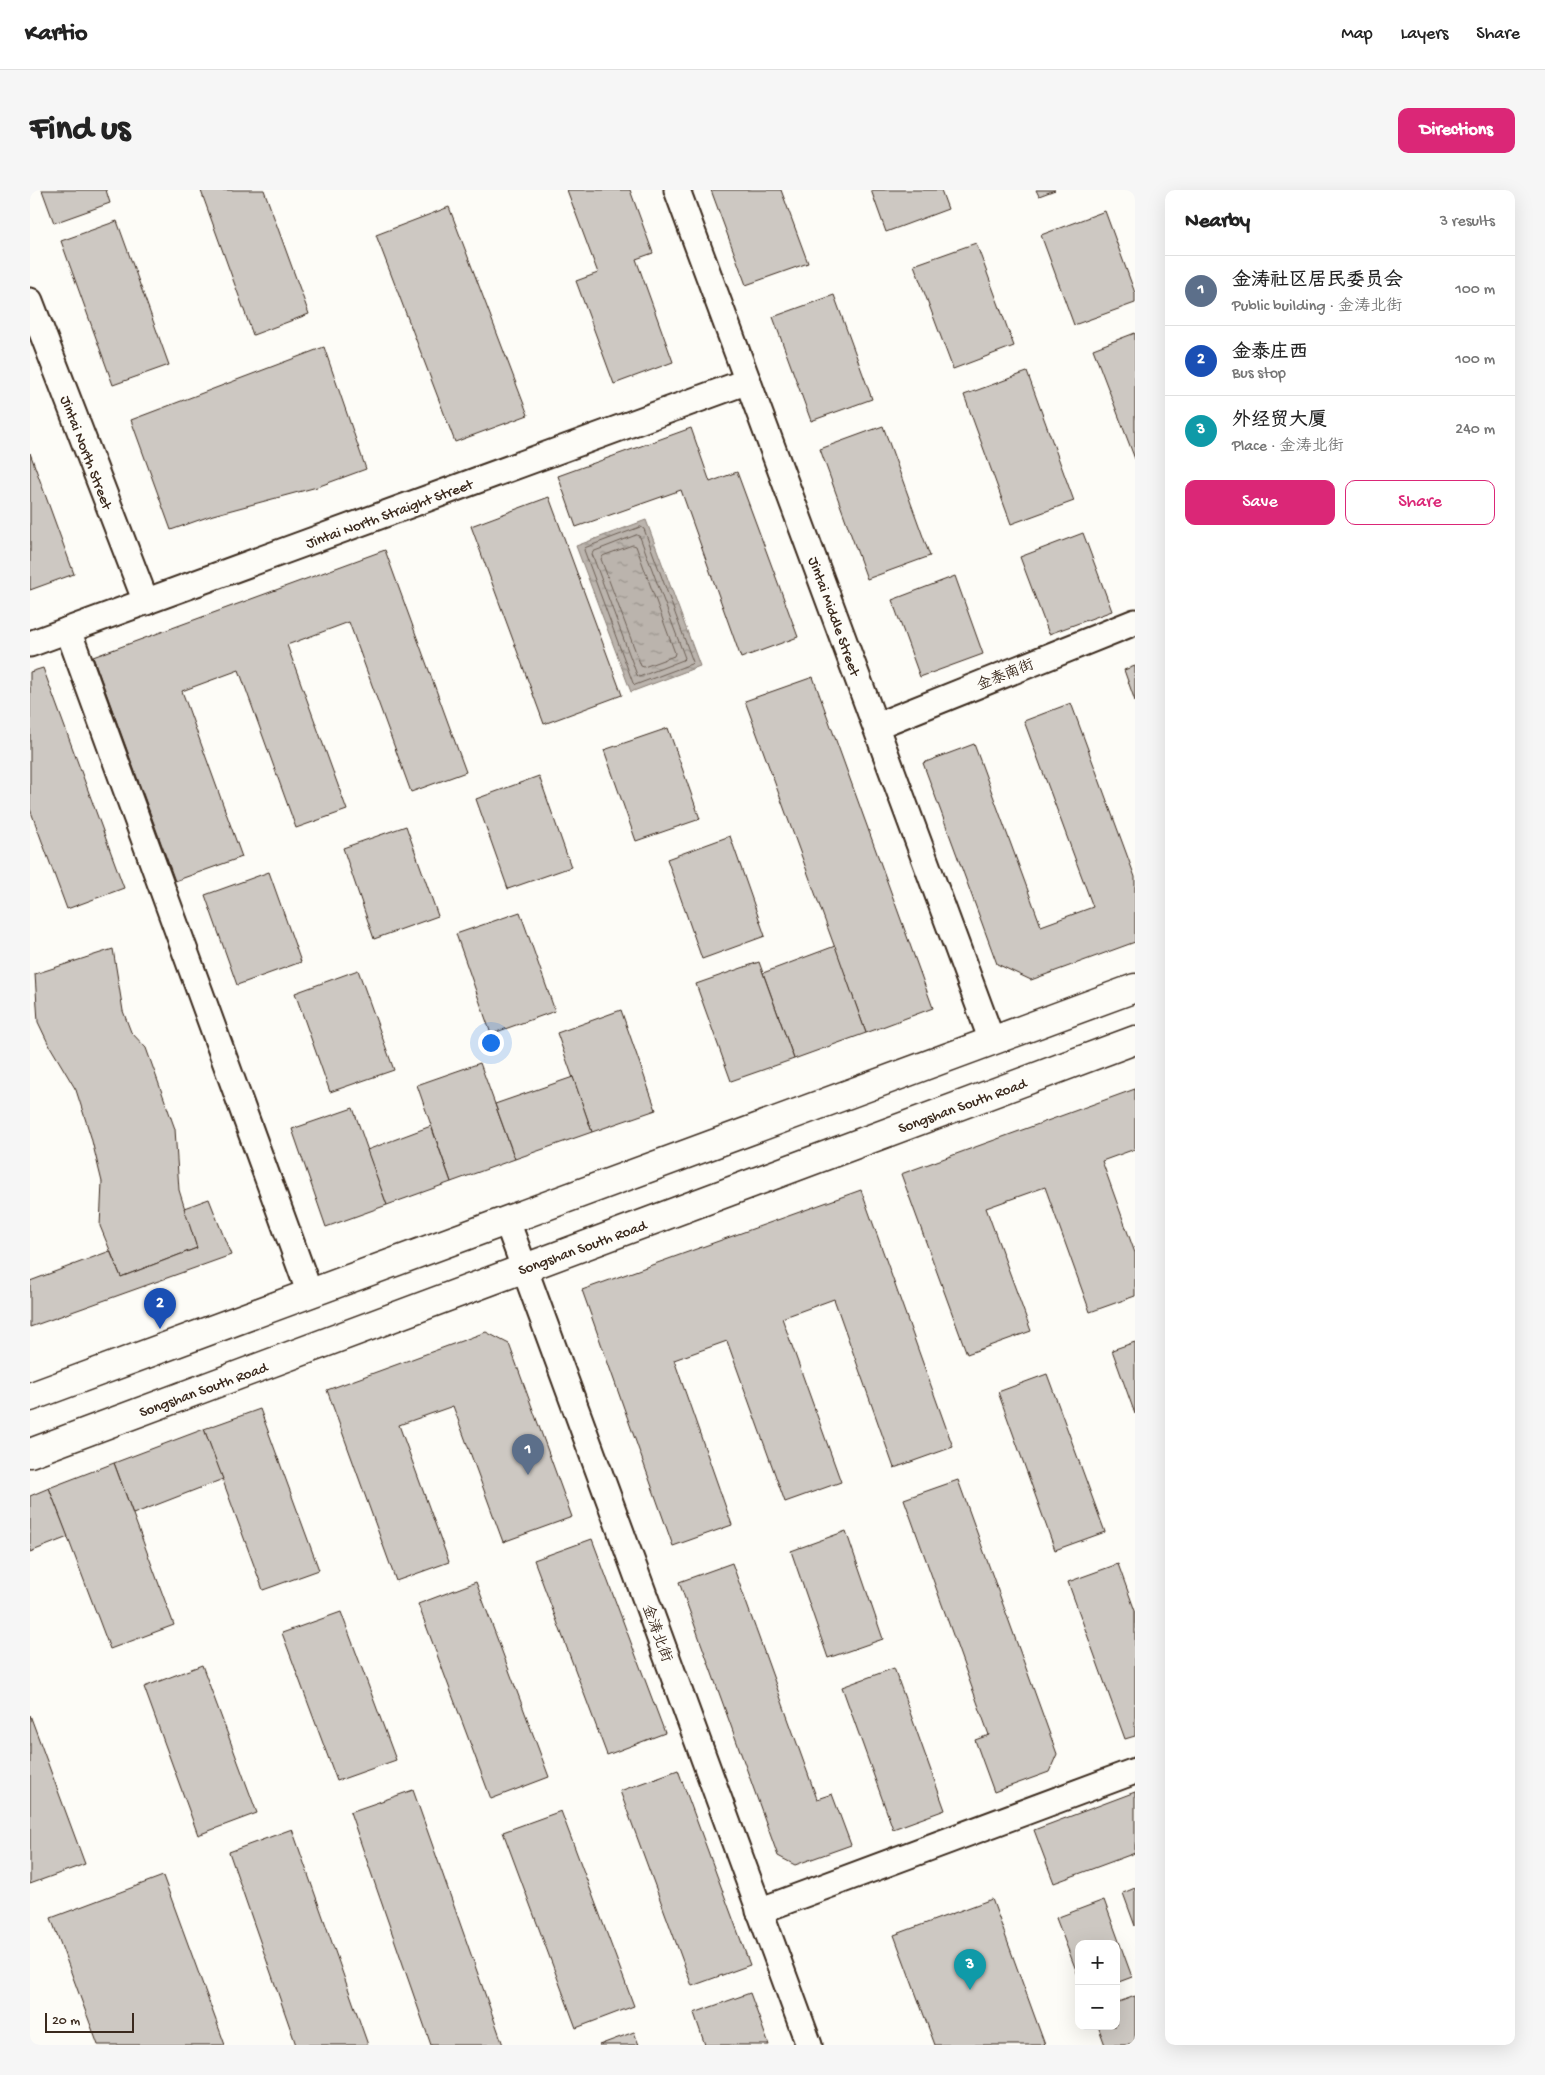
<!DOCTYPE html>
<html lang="en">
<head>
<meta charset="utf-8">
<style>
  :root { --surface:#fff; --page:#f6f6f6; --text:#222; --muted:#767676; --line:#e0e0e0; --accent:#db2777 }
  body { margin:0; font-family:"Gochi Hand","LXGW WenKai TC",sans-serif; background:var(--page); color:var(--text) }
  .controls { position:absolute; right:15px; bottom:15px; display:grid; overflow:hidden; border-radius:10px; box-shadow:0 5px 20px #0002 }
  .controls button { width:45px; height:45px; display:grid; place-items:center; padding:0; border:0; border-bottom:1px solid var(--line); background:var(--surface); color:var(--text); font:25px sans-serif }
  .scale { position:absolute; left:15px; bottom:12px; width:89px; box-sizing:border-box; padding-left:5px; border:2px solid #3b2a1e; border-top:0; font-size:14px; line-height:18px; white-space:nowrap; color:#3b2a1e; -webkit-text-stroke:4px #fdfcf7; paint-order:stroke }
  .you { position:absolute; left:460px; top:852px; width:18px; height:18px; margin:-12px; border:4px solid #fff; border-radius:50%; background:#1a73e8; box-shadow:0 0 0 8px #1a73e833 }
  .badge { display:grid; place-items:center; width:32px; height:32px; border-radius:50%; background:var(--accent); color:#fff; font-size:16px; font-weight:700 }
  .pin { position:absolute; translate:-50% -41px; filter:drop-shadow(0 1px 2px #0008) }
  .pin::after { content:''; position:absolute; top:26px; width:18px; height:15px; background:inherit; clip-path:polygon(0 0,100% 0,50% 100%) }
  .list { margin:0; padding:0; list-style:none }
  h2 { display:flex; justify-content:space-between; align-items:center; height:65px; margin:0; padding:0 20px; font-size:21px }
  h2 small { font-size:16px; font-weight:400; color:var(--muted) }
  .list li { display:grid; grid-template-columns:32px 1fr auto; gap:15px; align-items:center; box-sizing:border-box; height:70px; padding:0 20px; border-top:1px solid var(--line) }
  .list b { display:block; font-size:19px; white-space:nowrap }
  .list p { margin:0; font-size:16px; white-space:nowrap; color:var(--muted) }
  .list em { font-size:16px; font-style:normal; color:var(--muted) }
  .actions { display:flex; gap:10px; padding:15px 20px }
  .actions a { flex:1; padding:11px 0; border:1px solid var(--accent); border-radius:10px; text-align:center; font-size:18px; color:var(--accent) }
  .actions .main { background:var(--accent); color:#fff }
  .map { position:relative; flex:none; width:1105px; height:1855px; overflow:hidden; border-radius:10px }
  header { display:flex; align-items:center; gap:30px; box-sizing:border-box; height:70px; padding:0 25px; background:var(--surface); border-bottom:1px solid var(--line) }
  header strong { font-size:24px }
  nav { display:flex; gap:28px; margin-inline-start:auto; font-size:18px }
  .intro { display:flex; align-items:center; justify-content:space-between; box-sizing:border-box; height:120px; padding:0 30px }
  h1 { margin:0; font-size:35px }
  .button { padding:12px 22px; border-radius:10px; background:var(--accent); color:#fff; font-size:18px; font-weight:700 }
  main { display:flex; gap:30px; padding:0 30px }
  aside { flex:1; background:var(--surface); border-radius:10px; box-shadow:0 5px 20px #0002 }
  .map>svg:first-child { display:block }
  .water { fill:url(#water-ripples); stroke:#887d74 }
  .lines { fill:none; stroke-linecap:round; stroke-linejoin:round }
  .shore { stroke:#6e6157; stroke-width:1 }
  .building { fill:#cdc8c2; stroke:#3b2a1e }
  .minor-casing { stroke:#3b2a1e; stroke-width:29 }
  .tertiary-casing { stroke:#3b2a1e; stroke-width:31 }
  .minor { stroke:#fdfcf7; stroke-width:25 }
  .tertiary { stroke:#fdfcf7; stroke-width:28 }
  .labels { text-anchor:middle; stroke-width:5; stroke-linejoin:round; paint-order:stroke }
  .street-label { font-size:15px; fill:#3b2a1e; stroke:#fdfcf7 }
</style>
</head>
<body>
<header>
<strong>Kartio</strong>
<nav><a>Map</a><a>Layers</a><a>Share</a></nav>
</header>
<div class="intro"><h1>Find us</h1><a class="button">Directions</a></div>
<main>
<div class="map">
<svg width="1105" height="1855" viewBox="0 0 1105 1855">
  <defs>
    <pattern id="water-ripples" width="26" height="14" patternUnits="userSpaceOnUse" patternTransform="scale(1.25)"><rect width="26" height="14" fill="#bbb4ad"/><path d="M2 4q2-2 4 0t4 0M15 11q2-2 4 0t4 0" fill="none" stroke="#99938c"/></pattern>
  </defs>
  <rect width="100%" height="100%" fill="#fdfcf7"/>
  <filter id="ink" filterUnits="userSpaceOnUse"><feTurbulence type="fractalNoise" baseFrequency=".02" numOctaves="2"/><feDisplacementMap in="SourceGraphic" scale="10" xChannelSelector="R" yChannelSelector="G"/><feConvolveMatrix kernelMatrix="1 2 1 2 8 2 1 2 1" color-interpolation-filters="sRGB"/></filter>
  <g filter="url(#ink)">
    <!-- water -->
    <path class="water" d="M616,330L670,476L601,502L546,356Z"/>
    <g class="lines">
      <!-- shore -->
      <g class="shore">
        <path d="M611,337L614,339L663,472L661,474L605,495L603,493L554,360L555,358Z"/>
        <path d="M607,345L610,347L655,468L653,470L609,487L607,485L562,364L563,362Z"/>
        <path d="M603,355L606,356L645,463L644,466L614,477L611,476L571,369L573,366Z"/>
      </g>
    </g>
    <!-- building -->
    <g class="building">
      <path d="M12,0H76L80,13L24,33Z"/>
      <path d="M173,0H234L279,124L223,145L171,1Z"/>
      <path d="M537,0H600L623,63L606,69L643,172L584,194L546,91L568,83Z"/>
      <path d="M681,0H751L778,73L716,95Z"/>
      <path d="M841,0H911L918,19L856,42Z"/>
      <path d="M1006,0H1025L1009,6Z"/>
      <path d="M419,17L498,225L425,252L346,45Z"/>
      <path d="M1075,21L1105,103V113L1044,135L1011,45Z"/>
      <path d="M87,31L139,175L83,195L31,51Z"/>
      <path d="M946,53L984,156L923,179L884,75Z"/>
      <path d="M804,105L842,209L781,231L743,127Z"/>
      <path d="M1105,143V269L1063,159Z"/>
      <path d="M294,157L336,279L287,297L183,325L141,340L101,230Z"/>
      <path d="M997,182L1044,311L981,334L934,205Z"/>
      <path d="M853,236L900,366L837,389L790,259Z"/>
      <path d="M661,238L680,292L707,282L768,447L711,468L651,300L546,337L528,286Z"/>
      <path d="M0,263L44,384L0,400Z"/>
      <path d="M519,307L592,505L514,534L441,336Z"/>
      <path d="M1053,343L1082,421L1019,444L990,367Z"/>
      <path d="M355,360L436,582L381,602L319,432L257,455L317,620L266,638L209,480L152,501L212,667L145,691L63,467Z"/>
      <path d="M925,386L953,464L890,487L862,410Z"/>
      <path d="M1105,476V511L1094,480Z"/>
      <path d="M13,478L94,698L37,719L0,619V482Z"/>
      <path d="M783,487L903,818L836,843L715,511Z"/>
      <path d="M1041,513L1105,687V752L1001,790L967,774L893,573L944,554L1011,736L1063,717L994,531Z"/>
      <path d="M638,538L670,629L606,651L574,560Z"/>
      <path d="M509,586L541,677L478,699L446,609Z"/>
      <path d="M376,636L408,726L344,749L313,658Z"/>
      <path d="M700,646L735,746L672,769L637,669Z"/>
      <path d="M239,682L271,772L207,795L175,705Z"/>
      <path d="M490,722L525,821L461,844L426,744Z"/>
      <path d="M805,756L836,843L764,869L733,783Z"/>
      <path d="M83,759L93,821L101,842L116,858L145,939L149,1000L167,1058L91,1087L70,1036L72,992L61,947L46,900L18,853L8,832L5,784Z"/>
      <path d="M729,772L764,869L701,891L666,794Z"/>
      <path d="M328,780L364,880L300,902L265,803Z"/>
      <path d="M591,820L626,920L562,942L527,843Z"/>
      <path d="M450,873L485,969L421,992L387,895Z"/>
      <path d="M543,887L562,942L485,969L465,914Z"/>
      <path d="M1105,899V959L1072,971L1105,1063V1106L1060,1122L1015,997L956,1018L1001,1141L937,1164L871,984Z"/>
      <path d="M323,918L357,1015L296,1037L262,939Z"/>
      <path d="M401,936L421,992L357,1015L337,960Z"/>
      <path d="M831,1000L923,1257L864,1278L804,1109L752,1128L811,1292L755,1312L697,1151L644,1170L702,1335L643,1356L552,1100Z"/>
      <path d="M179,1009L201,1065L0,1137V1091L80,1061L91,1087L167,1058L154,1018Z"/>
      <path d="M456,1142L479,1154L542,1327L473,1352L423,1216L369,1235L419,1372L366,1391L297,1200Z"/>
      <path d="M1105,1152V1224L1082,1160Z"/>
      <path d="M1017,1184L1075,1342L1025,1360L968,1202Z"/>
      <path d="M230,1219L289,1380L233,1400L174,1239Z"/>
      <path d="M174,1239L193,1289L103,1324L84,1273Z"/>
      <path d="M84,1273L144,1435L80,1459L19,1298Z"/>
      <path d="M928,1290L1027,1564L1019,1582L964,1602L945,1550L959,1545L874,1309Z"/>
      <path d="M19,1298L38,1347L0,1362V1306Z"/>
      <path d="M816,1341L853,1449L798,1468L761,1361Z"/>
      <path d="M562,1349L635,1543L577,1565L504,1370Z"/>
      <path d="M702,1373L787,1609L802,1604L821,1655L765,1675L748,1666L649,1392Z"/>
      <path d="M1088,1374L1105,1421V1546L1095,1549L1038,1392Z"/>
      <path d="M446,1392L519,1587L461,1609L388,1414Z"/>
      <path d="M311,1422L366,1570L307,1591L252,1443Z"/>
      <path d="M172,1475L227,1623L168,1645L114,1497Z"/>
      <path d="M864,1478L915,1620L863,1639L812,1497Z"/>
      <path d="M0,1525L55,1674L0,1694Z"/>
      <path d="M648,1580L720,1775L662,1796L590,1601Z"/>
      <path d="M383,1600L473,1855H401L320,1622Z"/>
      <path d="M1105,1602V1663L1024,1693L1004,1640Z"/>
      <path d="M531,1621L604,1816L546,1838L473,1642Z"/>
      <path d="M262,1639L338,1855H266L199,1662Z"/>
      <path d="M133,1686L195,1855H68L21,1728Z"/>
      <path d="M1105,1698V1736L1093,1703Z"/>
      <path d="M962,1709L1015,1855H905L864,1745Z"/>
      <path d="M1074,1710L1102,1787L1086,1793V1754H1049V1788L1026,1728Z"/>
      <path d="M720,1803L739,1855H675L664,1823Z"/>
      <path d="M1105,1806V1855H1075L1068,1836H1086V1813Z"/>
      <path d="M604,1842L609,1855H569Z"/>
    </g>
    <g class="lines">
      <!-- minor casing -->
      <g class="minor-casing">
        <g id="minor">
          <path d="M647,0L962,851"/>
          <path d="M0,111L116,412"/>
          <path d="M38,440L280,1104"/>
          <path d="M0,454L718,191"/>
          <path d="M846,536L1105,432"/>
          <path d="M477,1031L779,1855"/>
          <path d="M729,1721L1105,1581"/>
        </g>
      </g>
      <!-- tertiary casing -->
      <g class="tertiary-casing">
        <g id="tertiary">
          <path d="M0,1207L1105,798"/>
          <path d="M0,1263L1105,850"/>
        </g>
      </g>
      <!-- minor -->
      <use href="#minor" class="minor"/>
      <!-- tertiary -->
      <use href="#tertiary" class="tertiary"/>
    </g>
  </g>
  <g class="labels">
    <!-- street labels -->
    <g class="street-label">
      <text transform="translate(57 262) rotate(69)" y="5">Jintai North Street</text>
      <text transform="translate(359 323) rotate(-20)" y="5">Jintai North Straight Street</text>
      <text transform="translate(805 426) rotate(70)" y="5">Jintai Middle Street</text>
      <text transform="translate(975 484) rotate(-22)" y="5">金泰南街</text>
      <text transform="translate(932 915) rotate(-20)" y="5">Songshan South Road</text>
      <text transform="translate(552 1057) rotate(-20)" y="5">Songshan South Road</text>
      <text transform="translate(173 1199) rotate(-20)" y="5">Songshan South Road</text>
      <text transform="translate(628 1443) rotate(70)" y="5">金涛北街</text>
    </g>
  </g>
</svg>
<div class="controls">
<button>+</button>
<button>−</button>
</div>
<div class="scale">20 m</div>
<div class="you"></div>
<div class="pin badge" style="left:498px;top:1285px;background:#5c6f8a">1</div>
<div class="pin badge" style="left:130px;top:1139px;background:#1a4fb4">2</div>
<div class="pin badge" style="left:940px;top:1800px;background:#0f9aa8">3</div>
</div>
<aside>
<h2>Nearby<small>3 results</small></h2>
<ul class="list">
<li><span class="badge" style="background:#5c6f8a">1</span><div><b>金涛社区居民委员会</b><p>Public building · 金涛北街</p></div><em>100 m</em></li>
<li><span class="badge" style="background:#1a4fb4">2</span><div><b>金泰庄西</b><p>Bus stop</p></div><em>100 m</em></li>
<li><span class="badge" style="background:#0f9aa8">3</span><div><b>外经贸大厦</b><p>Place · 金涛北街</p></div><em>240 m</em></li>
</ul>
<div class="actions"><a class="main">Save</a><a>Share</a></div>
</aside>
</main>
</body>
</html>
